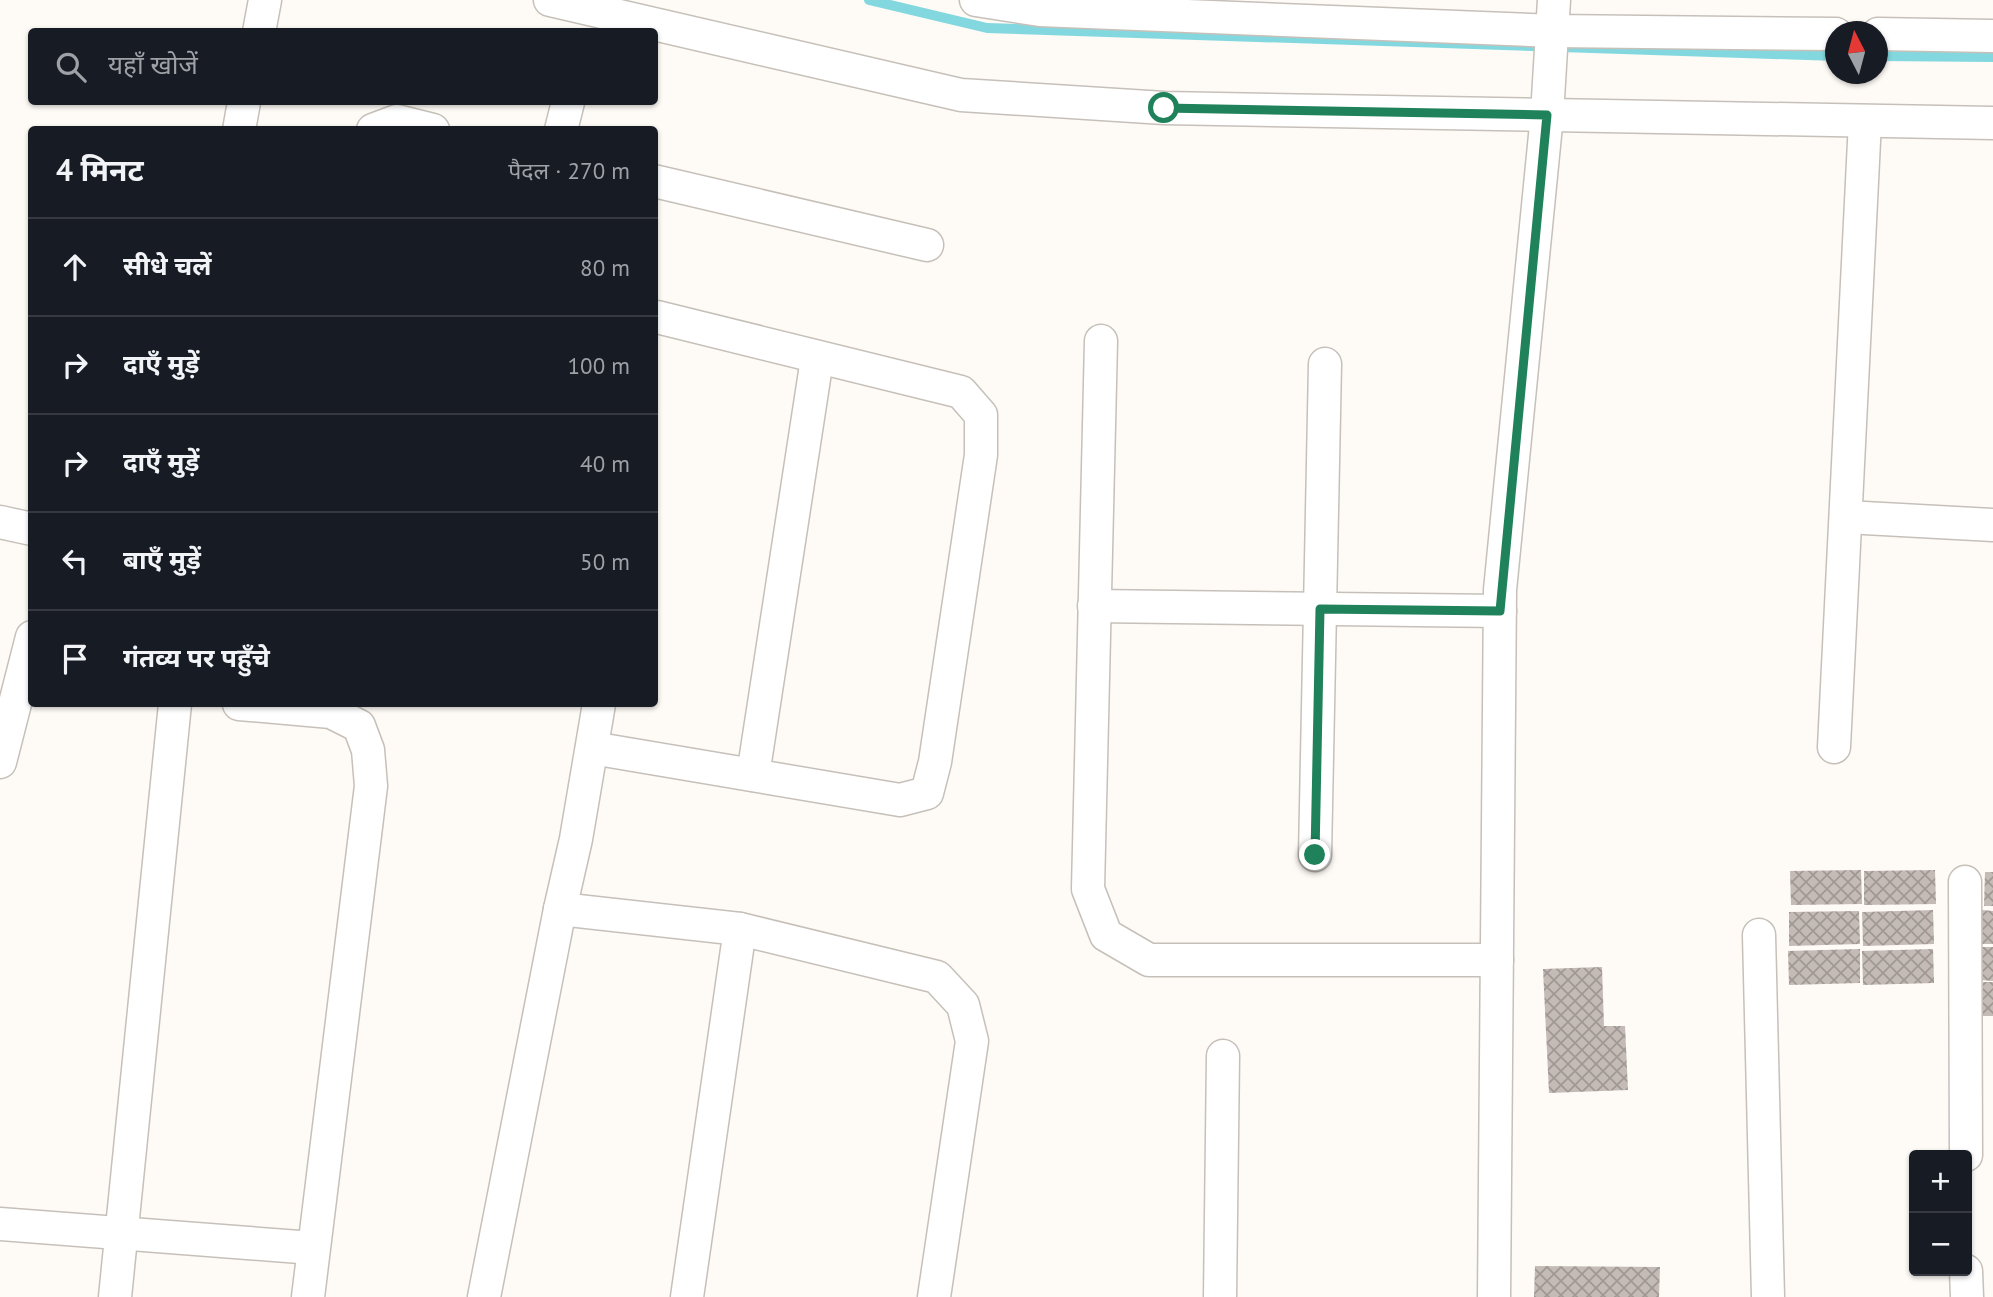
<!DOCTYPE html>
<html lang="hi">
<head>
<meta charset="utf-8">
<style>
  :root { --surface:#171b24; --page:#20242c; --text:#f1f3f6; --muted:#9ea1a6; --line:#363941 }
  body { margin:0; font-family:"PT Sans","Noto Sans Devanagari",sans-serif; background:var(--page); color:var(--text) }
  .controls { position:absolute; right:21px; bottom:21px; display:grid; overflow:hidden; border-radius:7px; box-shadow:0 2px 5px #0004 }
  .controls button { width:63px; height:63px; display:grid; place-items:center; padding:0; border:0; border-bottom:2px solid var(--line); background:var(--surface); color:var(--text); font:35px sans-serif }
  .compass { position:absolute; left:1825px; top:21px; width:63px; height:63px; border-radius:50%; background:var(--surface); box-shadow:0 2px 5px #0004; rotate:354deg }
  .stop { position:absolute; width:21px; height:21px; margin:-16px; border:5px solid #1f825b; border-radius:50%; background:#fff }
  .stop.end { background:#1f825b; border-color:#fff; box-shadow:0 2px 7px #0008 }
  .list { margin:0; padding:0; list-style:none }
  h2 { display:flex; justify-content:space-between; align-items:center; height:91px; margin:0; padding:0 28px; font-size:30px }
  h2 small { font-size:23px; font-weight:400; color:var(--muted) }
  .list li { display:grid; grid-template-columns:46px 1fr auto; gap:21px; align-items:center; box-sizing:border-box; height:98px; padding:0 28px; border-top:2px solid var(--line) }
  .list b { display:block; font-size:26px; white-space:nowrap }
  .list em { font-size:23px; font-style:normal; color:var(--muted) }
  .icon { flex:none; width:38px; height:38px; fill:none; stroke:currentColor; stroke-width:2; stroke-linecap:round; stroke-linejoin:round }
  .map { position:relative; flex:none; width:1993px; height:1297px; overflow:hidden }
  .search { position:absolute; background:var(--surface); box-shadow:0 2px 5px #0004; left:28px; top:28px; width:630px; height:77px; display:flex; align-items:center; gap:18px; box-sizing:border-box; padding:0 24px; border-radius:7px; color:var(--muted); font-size:26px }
  .panel { position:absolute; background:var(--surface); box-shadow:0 2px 5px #0004; left:28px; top:126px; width:630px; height:581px; border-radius:7px }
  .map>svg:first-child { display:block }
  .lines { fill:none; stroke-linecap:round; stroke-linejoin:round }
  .stream { stroke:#83d8df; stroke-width:10 }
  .building { fill:url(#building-cross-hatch) }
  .street-casing { stroke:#c6c0b9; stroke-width:35 }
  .street { stroke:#fff; stroke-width:32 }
  .route { stroke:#1f825b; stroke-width:9 }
</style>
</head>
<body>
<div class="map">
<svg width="1993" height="1297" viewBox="0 0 1993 1297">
  <defs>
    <pattern id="building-cross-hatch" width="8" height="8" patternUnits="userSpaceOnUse" patternTransform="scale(1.75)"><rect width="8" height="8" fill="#c4bbb6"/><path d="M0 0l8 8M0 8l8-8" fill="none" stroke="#a09894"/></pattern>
  </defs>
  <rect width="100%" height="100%" fill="#fefaf6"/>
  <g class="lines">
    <!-- stream -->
    <g class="stream">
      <path d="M869,0L987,28L1836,56"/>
      <path d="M1878,56L1993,57"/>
    </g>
  </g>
  <!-- building -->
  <g class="building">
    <path d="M1861,870L1862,904L1791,905L1790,871Z"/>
    <path d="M1935,870L1936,904L1864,905V871Z"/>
    <path d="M1985,872H1993V906H1984Z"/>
    <path d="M1933,910L1934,944L1863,946L1862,912Z"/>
    <path d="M1982,910L1993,911V944H1981Z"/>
    <path d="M1859,911L1860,944L1789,946V912Z"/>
    <path d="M1981,947H1993V981L1980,980Z"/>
    <path d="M1860,949V983L1789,985L1788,951Z"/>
    <path d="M1933,949L1934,983L1863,985L1862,951Z"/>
    <path d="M1602,967L1604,1026H1625L1628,1090L1549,1093L1543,969Z"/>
    <path d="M1983,982H1993V1016H1982Z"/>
    <path d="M1535,1266L1660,1267L1659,1297H1534Z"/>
  </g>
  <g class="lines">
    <!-- street casing -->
    <g class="street-casing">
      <g id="street">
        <path d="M550,0L961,95L1164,108L1993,123"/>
        <path d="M976,0L1040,10L1554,31L1836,34"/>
        <path d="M259,32L265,0"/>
        <path d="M1878,34L1993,36"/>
        <path d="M239,130L244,102"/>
        <path d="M373,130L397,121L433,130"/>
        <path d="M561,130L568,102"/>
        <path d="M654,181L927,245"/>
        <path d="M1101,341L1088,889L1106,935L1149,960H1497"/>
        <path d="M1846,517L1993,525"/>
        <path d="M0,522L32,529"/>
        <path d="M1094,606L1500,611"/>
        <path d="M239,704L331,712L359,726L368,750L371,786L308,1297"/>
        <path d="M1834,747L1865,121"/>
        <path d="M592,748L900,800L927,793L935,762L981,455V415L961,392L657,317"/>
        <path d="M0,762L32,637"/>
        <path d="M753,775L817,359"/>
        <path d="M1315,855L1325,364"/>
        <path d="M1965,882L1966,1155"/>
        <path d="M560,909L740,929L937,977L963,1005L972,1041L934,1297"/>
        <path d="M1759,935L1768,1297"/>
        <path d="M0,1224L313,1248"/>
        <path d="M1966,1271L1967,1297"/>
        <path d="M115,1297L175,704"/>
        <path d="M484,1297L560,909L576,839L599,704"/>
        <path d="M687,1297L740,929"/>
        <path d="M1220,1297L1223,1056"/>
        <path d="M1494,1297L1500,590L1547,115L1554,0"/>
      </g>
    </g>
    <!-- street -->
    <use href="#street" class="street"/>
  </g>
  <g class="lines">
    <!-- route -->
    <path class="route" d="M1164,108L1547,115L1500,611L1320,609L1315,855"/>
  </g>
</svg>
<div class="controls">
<button>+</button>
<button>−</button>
</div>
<svg class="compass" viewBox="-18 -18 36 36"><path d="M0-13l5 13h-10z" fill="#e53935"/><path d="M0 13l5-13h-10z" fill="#9ea1a6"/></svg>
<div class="stop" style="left:1164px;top:108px"></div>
<div class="stop end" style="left:1315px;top:855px"></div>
<div class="search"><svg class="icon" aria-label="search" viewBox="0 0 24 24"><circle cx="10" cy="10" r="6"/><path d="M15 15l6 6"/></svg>यहाँ खोजें</div>
<section class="panel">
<h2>4 मिनट<small>पैदल · 270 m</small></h2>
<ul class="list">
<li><svg class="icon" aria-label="ahead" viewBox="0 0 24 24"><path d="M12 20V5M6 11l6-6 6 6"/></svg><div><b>सीधे चलें</b></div><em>80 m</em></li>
<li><svg class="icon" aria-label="right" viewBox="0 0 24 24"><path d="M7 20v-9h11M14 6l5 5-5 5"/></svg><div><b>दाएँ मुड़ें</b></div><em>100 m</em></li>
<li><svg class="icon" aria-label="right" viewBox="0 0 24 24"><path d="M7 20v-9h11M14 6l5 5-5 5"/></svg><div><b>दाएँ मुड़ें</b></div><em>40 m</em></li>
<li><svg class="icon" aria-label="left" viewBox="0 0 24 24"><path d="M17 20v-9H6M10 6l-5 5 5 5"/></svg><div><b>बाएँ मुड़ें</b></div><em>50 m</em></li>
<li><svg class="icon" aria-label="arrive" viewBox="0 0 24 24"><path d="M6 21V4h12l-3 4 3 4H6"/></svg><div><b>गंतव्य पर पहुँचे</b></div></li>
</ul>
</section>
</div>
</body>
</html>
